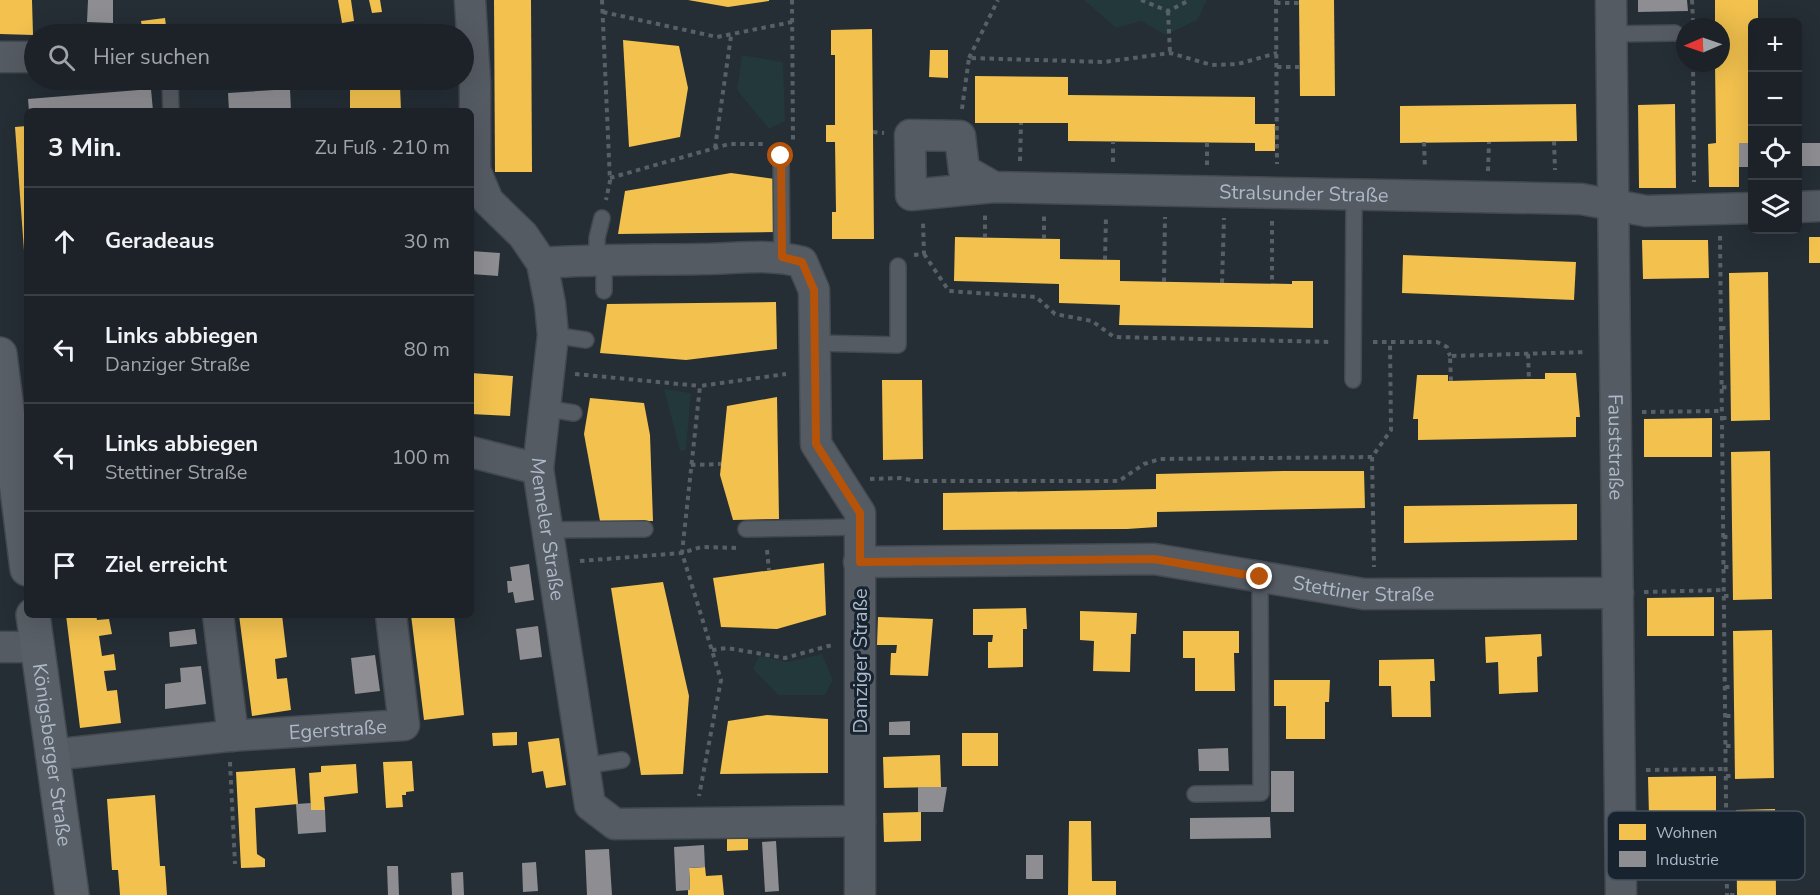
<!DOCTYPE html>
<html lang="de">
<head>
<meta charset="utf-8">
<style>
  :root { --surface:#1c2228; --page:#252a30; --text:#f1f3f6; --muted:#a0a4a8; --line:#3a3f45 }
  body { margin:0; font-family:"Nunito Sans",sans-serif; background:var(--page); color:var(--text) }
  .controls { position:absolute; right:18px; top:18px; display:grid; overflow:hidden; border-radius:9px; box-shadow:0 6px 24px #0002 }
  .controls button { width:54px; height:54px; display:grid; place-items:center; padding:0; border:0; border-bottom:2px solid var(--line); background:var(--surface); color:var(--text); font:30px sans-serif }
  .compass { position:absolute; left:1676px; top:18px; width:54px; height:54px; border-radius:50%; background:var(--surface); box-shadow:0 6px 24px #0002; rotate:268deg }
  .stop { position:absolute; width:18px; height:18px; margin:-14px; border:4px solid #b45309; border-radius:50%; background:#fff }
  .stop.end { background:#b45309; border-color:#fff; box-shadow:0 2px 6px #0008 }
  .list { margin:0; padding:0; list-style:none }
  h2 { display:flex; justify-content:space-between; align-items:center; height:78px; margin:0; padding:0 24px; font-size:26px }
  h2 small { font-size:20px; font-weight:400; color:var(--muted) }
  .list li { display:grid; grid-template-columns:39px 1fr auto; gap:18px; align-items:center; box-sizing:border-box; height:108px; padding:0 24px; border-top:2px solid var(--line) }
  .list b { display:block; font-size:22px; white-space:nowrap }
  .list p { margin:0; font-size:20px; white-space:nowrap; color:var(--muted) }
  .list em { font-size:20px; font-style:normal; color:var(--muted) }
  .icon { flex:none; width:33px; height:33px; fill:none; stroke:currentColor; stroke-width:2; stroke-linecap:round; stroke-linejoin:round }
  .map { position:relative; flex:none; width:1820px; height:895px; overflow:hidden }
  .search { position:absolute; background:var(--surface); box-shadow:0 6px 24px #0002; left:24px; top:24px; width:450px; height:66px; display:flex; align-items:center; gap:15px; box-sizing:border-box; padding:0 21px; border-radius:33px; color:var(--muted); font-size:22px }
  .panel { position:absolute; background:var(--surface); box-shadow:0 6px 24px #0002; left:24px; top:108px; width:450px; height:510px; border-radius:9px }
  .map>svg:first-child { display:block }
  .green { fill:#22383b }
  .homes { fill:#f2c14e }
  .industry { fill:#8d8d92 }
  .lines { fill:none; stroke-linecap:round; stroke-linejoin:round }
  .lane-casing { stroke:#43494f; stroke-width:18 }
  .street-casing { stroke:#43494f; stroke-width:33 }
  .secondary-casing { stroke:#43494f; stroke-width:36 }
  .path { stroke:#586066; stroke-width:4; stroke-dasharray:4.5 4.5; stroke-linecap:butt }
  .lane { stroke:#555b63; stroke-width:15 }
  .street { stroke:#555b63; stroke-width:30 }
  .secondary { stroke:#595f67; stroke-width:33 }
  .route { stroke:#b45309; stroke-width:8 }
  .labels { text-anchor:middle; stroke-width:6; stroke-linejoin:round; paint-order:stroke }
  .street-label { font-size:20px; fill:#adb8c8; stroke:#182330 }
  .key { fill:#182330; stroke:#45505e; stroke-width:1.5 }
  .key-label { font-size:16px; fill:#adb8c8 }
</style>
</head>
<body>
<div class="map">
<svg width="1820" height="895" viewBox="0 0 1820 895">
  <rect width="100%" height="100%" fill="#252d35"/>
  <!-- green -->
  <g class="green">
    <path d="M1084,0H1207L1197,20L1166,35L1141,21L1116,28Z"/>
    <path d="M742,55L783,62L785,121L769,129L737,90Z"/>
    <path d="M664,389L691,393L686,450L680,451Z"/>
    <path d="M822,654L833,680L825,695H778L753,669L759,656L788,662Z"/>
  </g>
  <!-- homes -->
  <g class="homes">
    <path d="M0,0H32L33,35L0,34Z"/>
    <path d="M338,0H351L354,21L342,23Z"/>
    <path d="M369,0H380L382,12L372,13Z"/>
    <path d="M494,0H531L532,172H495Z"/>
    <path d="M688,0H769V1L728,7Z"/>
    <path d="M1299,0H1334L1335,96H1300Z"/>
    <path d="M1715,0H1758V22H1752V143H1739V187H1709L1708,144L1716,143L1715,63H1721V27H1715Z"/>
    <path d="M165,18L167,34H143L141,21Z"/>
    <path d="M872,29L874,239H832V212H836L835,142H826V125H835V55H831V30Z"/>
    <path d="M623,40L679,46L688,88L680,137L629,147Z"/>
    <path d="M930,50H948V78L929,77Z"/>
    <path d="M975,76L1068,77V95L1255,97V124H1275V151H1255V143L1068,141V123H975Z"/>
    <path d="M400,86L401,111H350V87Z"/>
    <path d="M1576,104L1577,141L1400,143V106Z"/>
    <path d="M1675,104L1676,188H1639L1638,105Z"/>
    <path d="M27,126V264H25L15,127Z"/>
    <path d="M731,173L775,179V232L618,234L625,191Z"/>
    <path d="M955,237L1060,239V259L1120,260V281L1292,284V281H1313V328L1119,325L1120,305L1059,303V284L954,281Z"/>
    <rect x="1809" y="237" width="11" height="26"/>
    <path d="M1642,240H1708L1709,278L1643,279Z"/>
    <path d="M1403,255L1576,262L1574,300L1402,293Z"/>
    <path d="M1768,272L1770,420L1731,421L1729,273Z"/>
    <path d="M776,302L777,349L686,360L600,353L607,304Z"/>
    <path d="M471,373L513,376L510,416L471,414Z"/>
    <path d="M1545,373H1576L1580,417H1576V437L1418,440V419H1413L1417,375H1448V381L1529,379H1545Z"/>
    <path d="M882,380H922L923,459L883,460Z"/>
    <path d="M777,397L779,519L733,520L720,475L727,406Z"/>
    <path d="M590,398L644,403L650,435L653,521H600L584,434Z"/>
    <path d="M1712,418V457H1644V419Z"/>
    <path d="M1770,451L1772,599L1733,600L1731,452Z"/>
    <path d="M1284,471H1364L1365,508L1157,512V527L1127,529L943,530V493L1156,489V474Z"/>
    <path d="M1577,504V540L1404,543V506Z"/>
    <path d="M824,563L826,615L777,629L721,627L713,578Z"/>
    <path d="M663,582L689,696L683,774L641,775L611,588Z"/>
    <path d="M1714,597V636H1647V598Z"/>
    <path d="M1026,608L1027,629H1023V667L988,668V642H992L993,635H973V609Z"/>
    <path d="M1080,611L1137,613L1136,634H1131L1130,672L1093,671L1094,641L1080,640Z"/>
    <path d="M66,615H96L97,620L109,619L112,634L99,636L102,656L114,654L116,670L104,671L107,691L117,690L121,723L80,728Z"/>
    <path d="M239,615H282L287,657L275,659L277,679L287,678L291,710L252,716Z"/>
    <path d="M411,615H454L464,715L424,720Z"/>
    <path d="M878,617L933,619L928,676L890,675L891,653H896L897,645H877Z"/>
    <path d="M1772,630L1774,778L1735,779L1733,631Z"/>
    <path d="M1183,631H1239V653H1234L1235,691H1195V658H1183Z"/>
    <path d="M1541,634L1542,656L1537,657L1538,692L1499,694L1498,662L1486,663L1485,637Z"/>
    <path d="M1434,659L1435,681H1430L1431,717H1392L1391,686H1379V660Z"/>
    <path d="M1274,680H1330L1329,702H1325V739H1286V706H1274Z"/>
    <path d="M767,715L828,719V773L720,774L728,721Z"/>
    <path d="M517,732V745L493,746L492,733Z"/>
    <rect x="962" y="733" width="36" height="33"/>
    <path d="M559,738L566,785L546,788L543,771L532,773L528,742Z"/>
    <path d="M940,755L941,787L884,788L883,757Z"/>
    <path d="M412,761L414,791L406,792V795H402L403,807L386,808L383,762Z"/>
    <path d="M356,764L358,793L324,797L325,810H311L309,773L321,772V766Z"/>
    <path d="M295,768L298,804L255,808L257,854L265,859V867L241,868L236,772Z"/>
    <path d="M1716,776V815L1649,816L1648,777Z"/>
    <path d="M155,795L160,866H165L167,895H120L118,870H112L107,799Z"/>
    <path d="M1775,809L1776,895H1737L1736,810Z"/>
    <path d="M921,812V841L884,842L883,813Z"/>
    <path d="M1069,821H1091L1092,881H1116V895H1068Z"/>
    <path d="M727,833H748V850L727,851Z"/>
    <path d="M705,867L706,876L722,875L724,895H688V890H690L689,868Z"/>
  </g>
  <!-- industry -->
  <g class="industry">
    <path d="M88,0H113V23L87,22Z"/>
    <path d="M1638,0H1687L1688,11L1638,12Z"/>
    <path d="M151,89L153,111H29L28,99Z"/>
    <path d="M290,89L291,111H229L228,93Z"/>
    <rect x="1739" y="143" width="13" height="24"/>
    <rect x="1798" y="143" width="22" height="23"/>
    <path d="M471,251L500,253L498,276L471,274Z"/>
    <path d="M529,564L534,600L515,603L513,592L508,593L507,581H512L510,567Z"/>
    <path d="M538,626L542,657L520,660L516,629Z"/>
    <path d="M195,629L197,644L170,647L169,632Z"/>
    <path d="M375,655L380,691L355,694L351,658Z"/>
    <path d="M201,666L206,704L165,709V684L181,682L180,668Z"/>
    <path d="M910,721V735H889V722Z"/>
    <path d="M1228,748L1229,771H1199L1198,749Z"/>
    <rect x="1271" y="771" width="23" height="41"/>
    <path d="M918,787H947L943,812H918Z"/>
    <path d="M311,803V810H325L326,832L298,834L296,804Z"/>
    <path d="M1270,817L1271,838L1190,839V818Z"/>
    <path d="M776,841L779,891L765,892L762,842Z"/>
    <path d="M704,845L705,867L689,868L690,890L676,891L674,847Z"/>
    <path d="M609,849L612,895H587L585,850Z"/>
    <rect x="1026" y="855" width="17" height="24"/>
    <path d="M536,862L538,891L523,892L522,863Z"/>
    <path d="M387,866H398L399,895H388Z"/>
    <path d="M463,872L464,895H452L451,873Z"/>
  </g>
  <g class="lines">
    <!-- lane casing -->
    <g class="lane-casing">
      <g id="lane">
        <path d="M1611,34L1675,33"/>
        <path d="M170,80L171,111"/>
        <path d="M781,156L782,257"/>
        <path d="M597,259V238L602,218"/>
        <path d="M604,291V258"/>
        <path d="M553,335L586,340"/>
        <path d="M815,343L898,345V266"/>
        <path d="M1353,380L1354,195"/>
        <path d="M544,408L574,413"/>
        <path d="M746,529L859,527"/>
        <path d="M547,530L645,529"/>
        <path d="M584,766L622,760"/>
        <path d="M1195,794L1261,793L1260,577"/>
      </g>
    </g>
    <!-- street casing -->
    <g class="street-casing">
      <g id="street">
        <path id="s1" d="M470,0L475,82V170L488,201L523,235L542,263L550,304L553,335L538,469L590,805L615,824L860,821"/>
        <path id="s2" d="M1611,0L1621,895"/>
        <path d="M0,57H34"/>
        <path id="s3" d="M994,187L911,195L910,135L960,136L964,170L994,187L1581,199L1646,211L1752,208"/>
        <path d="M1798,207L1820,206"/>
        <path d="M542,263C595,259 648,260 702,259C735,259 769,253 802,262L814,290L816,444L860,513V895"/>
        <path d="M471,452L538,469"/>
        <path id="s4" d="M859,562L1154,559L1364,594L1618,593"/>
        <path d="M218,615L233,736"/>
        <path d="M0,647H37"/>
        <path id="s5" d="M51,755L229,736L404,725L391,615"/>
      </g>
    </g>
    <!-- secondary casing -->
    <g class="secondary-casing">
      <g id="secondary">
        <path d="M0,354L27,569"/>
        <path id="s6" d="M33,615L72,895"/>
      </g>
    </g>
    <!-- path -->
    <g class="path">
      <path d="M602,0L610,181L606,200"/>
      <path d="M792,0L793,140"/>
      <path d="M1141,0L1168,11L1190,0"/>
      <path d="M1276,0L1277,164"/>
      <path d="M1692,0L1693,20"/>
      <path d="M1276,3H1299"/>
      <path d="M1168,11L1170,53"/>
      <path d="M603,12L717,37L792,22"/>
      <path d="M969,58L998,0"/>
      <path d="M1693,63L1694,182"/>
      <path d="M1277,67H1300"/>
      <path d="M962,109L969,58L1104,62L1170,53L1212,65L1238,64L1277,53"/>
      <path d="M873,132L884,133"/>
      <path d="M1554,141L1555,170"/>
      <path d="M1424,142L1425,169"/>
      <path d="M715,148L731,36"/>
      <path d="M1020,161L1021,123"/>
      <path d="M1113,162V141"/>
      <path d="M1207,165V142"/>
      <path d="M1488,171L1489,142"/>
      <path d="M610,178L729,144H764"/>
      <path d="M1272,221V284"/>
      <path d="M1720,236L1727,895"/>
      <path d="M985,238V214"/>
      <path d="M1044,239V216"/>
      <path d="M924,254L949,291L1036,297L1055,314L1092,321L1114,337L1332,342"/>
      <path d="M914,255L924,254L923,222"/>
      <path d="M1105,260L1106,216"/>
      <path d="M1164,282L1165,217"/>
      <path d="M1222,283L1224,218"/>
      <path d="M1721,328H1730"/>
      <path d="M1373,342H1437L1447,347L1450,356"/>
      <path d="M1528,354L1529,379"/>
      <path d="M575,374L700,386"/>
      <path d="M1451,381L1450,356L1587,352"/>
      <path d="M1722,387L1731,388"/>
      <path d="M1642,412L1722,411"/>
      <path d="M1722,418H1731"/>
      <path d="M1372,457L1374,567"/>
      <path d="M691,465L721,464"/>
      <path d="M870,479L901,478L916,481H1119L1144,464L1160,459L1372,457L1391,430L1390,342"/>
      <path d="M1723,537H1732"/>
      <path d="M736,548L701,547L682,553L700,386L786,374"/>
      <path d="M767,550L769,570"/>
      <path d="M580,561L682,553L721,680L699,796"/>
      <path d="M1724,567H1733"/>
      <path d="M1644,592L1724,590"/>
      <path d="M1724,596H1733"/>
      <path d="M712,650L727,648L785,658L832,645"/>
      <path d="M1725,687H1734"/>
      <path d="M1726,716H1735"/>
      <path d="M1726,746H1735"/>
      <path d="M230,762L235,864"/>
      <path d="M1646,770L1726,769"/>
      <path d="M1726,776H1735"/>
      <path d="M1727,836H1736"/>
      <path d="M1727,865H1737"/>
      <path d="M1730,895H1737"/>
    </g>
    <!-- lane -->
    <use href="#lane" class="lane"/>
    <!-- street -->
    <use href="#street" class="street"/>
    <!-- secondary -->
    <use href="#secondary" class="secondary"/>
  </g>
  <g class="lines">
    <!-- route -->
    <path class="route" d="M781,156L782,257L802,262L814,290L816,444L860,513V562L1154,559L1260,577"/>
  </g>
  <g class="labels">
    <!-- street labels -->
    <g class="street-label">
      <text dy="7" stroke="none"><textPath href="#s3" startOffset="572">Stralsunder Straße</textPath></text>
      <text dy="7" stroke="none"><textPath href="#s2" startOffset="447">Fauststraße</textPath></text>
      <text dy="7" stroke="none"><textPath href="#s1" startOffset="555">Memeler Straße</textPath></text>
      <text dy="7" stroke="none"><textPath href="#s4" startOffset="507">Stettiner Straße</textPath></text>
      <text transform="translate(860 661) rotate(-90)" y="7">Danziger Straße</text>
      <text dy="7" stroke="none"><textPath href="#s5" startOffset="288">Egerstraße</textPath></text>
      <text dy="7" stroke="none"><textPath href="#s6" startOffset="141">Königsberger Straße</textPath></text>
    </g>
  </g>
  <!-- legend -->
  <rect x="1607" y="811" width="198" height="69" rx="9" class="key"/>
  <rect x="1619" y="824" width="27" height="16" fill="#f2c14e"/>
  <rect x="1619" y="851" width="27" height="16" fill="#8d8d92"/>
  <g class="key-label">
    <text x="1656" y="838">Wohnen</text>
    <text x="1656" y="865">Industrie</text>
  </g>
</svg>
<div class="controls">
<button>+</button>
<button>−</button>
<button><svg class="icon" aria-label="locate" viewBox="0 0 24 24"><circle cx="12" cy="12" r="6"/><path d="M12 2v4M12 18v4M2 12h4M18 12h4"/></svg></button>
<button><svg class="icon" aria-label="layers" viewBox="0 0 24 24"><path d="M12 4l9 5-9 5-9-5zM3 14l9 5 9-5"/></svg></button>
</div>
<svg class="compass" viewBox="-18 -18 36 36"><path d="M0-13l5 13h-10z" fill="#e53935"/><path d="M0 13l5-13h-10z" fill="#a0a4a8"/></svg>
<div class="stop" style="left:781px;top:156px"></div>
<div class="stop end" style="left:1260px;top:577px"></div>
<div class="search"><svg class="icon" aria-label="search" viewBox="0 0 24 24"><circle cx="10" cy="10" r="6"/><path d="M15 15l6 6"/></svg>Hier suchen</div>
<section class="panel">
<h2>3 Min.<small>Zu Fuß · 210 m</small></h2>
<ul class="list">
<li><svg class="icon" aria-label="ahead" viewBox="0 0 24 24"><path d="M12 20V5M6 11l6-6 6 6"/></svg><div><b>Geradeaus</b></div><em>30 m</em></li>
<li><svg class="icon" aria-label="left" viewBox="0 0 24 24"><path d="M17 20v-9H6M10 6l-5 5 5 5"/></svg><div><b>Links abbiegen</b><p>Danziger Straße</p></div><em>80 m</em></li>
<li><svg class="icon" aria-label="left" viewBox="0 0 24 24"><path d="M17 20v-9H6M10 6l-5 5 5 5"/></svg><div><b>Links abbiegen</b><p>Stettiner Straße</p></div><em>100 m</em></li>
<li><svg class="icon" aria-label="arrive" viewBox="0 0 24 24"><path d="M6 21V4h12l-3 4 3 4H6"/></svg><div><b>Ziel erreicht</b></div></li>
</ul>
</section>
</div>
</body>
</html>
